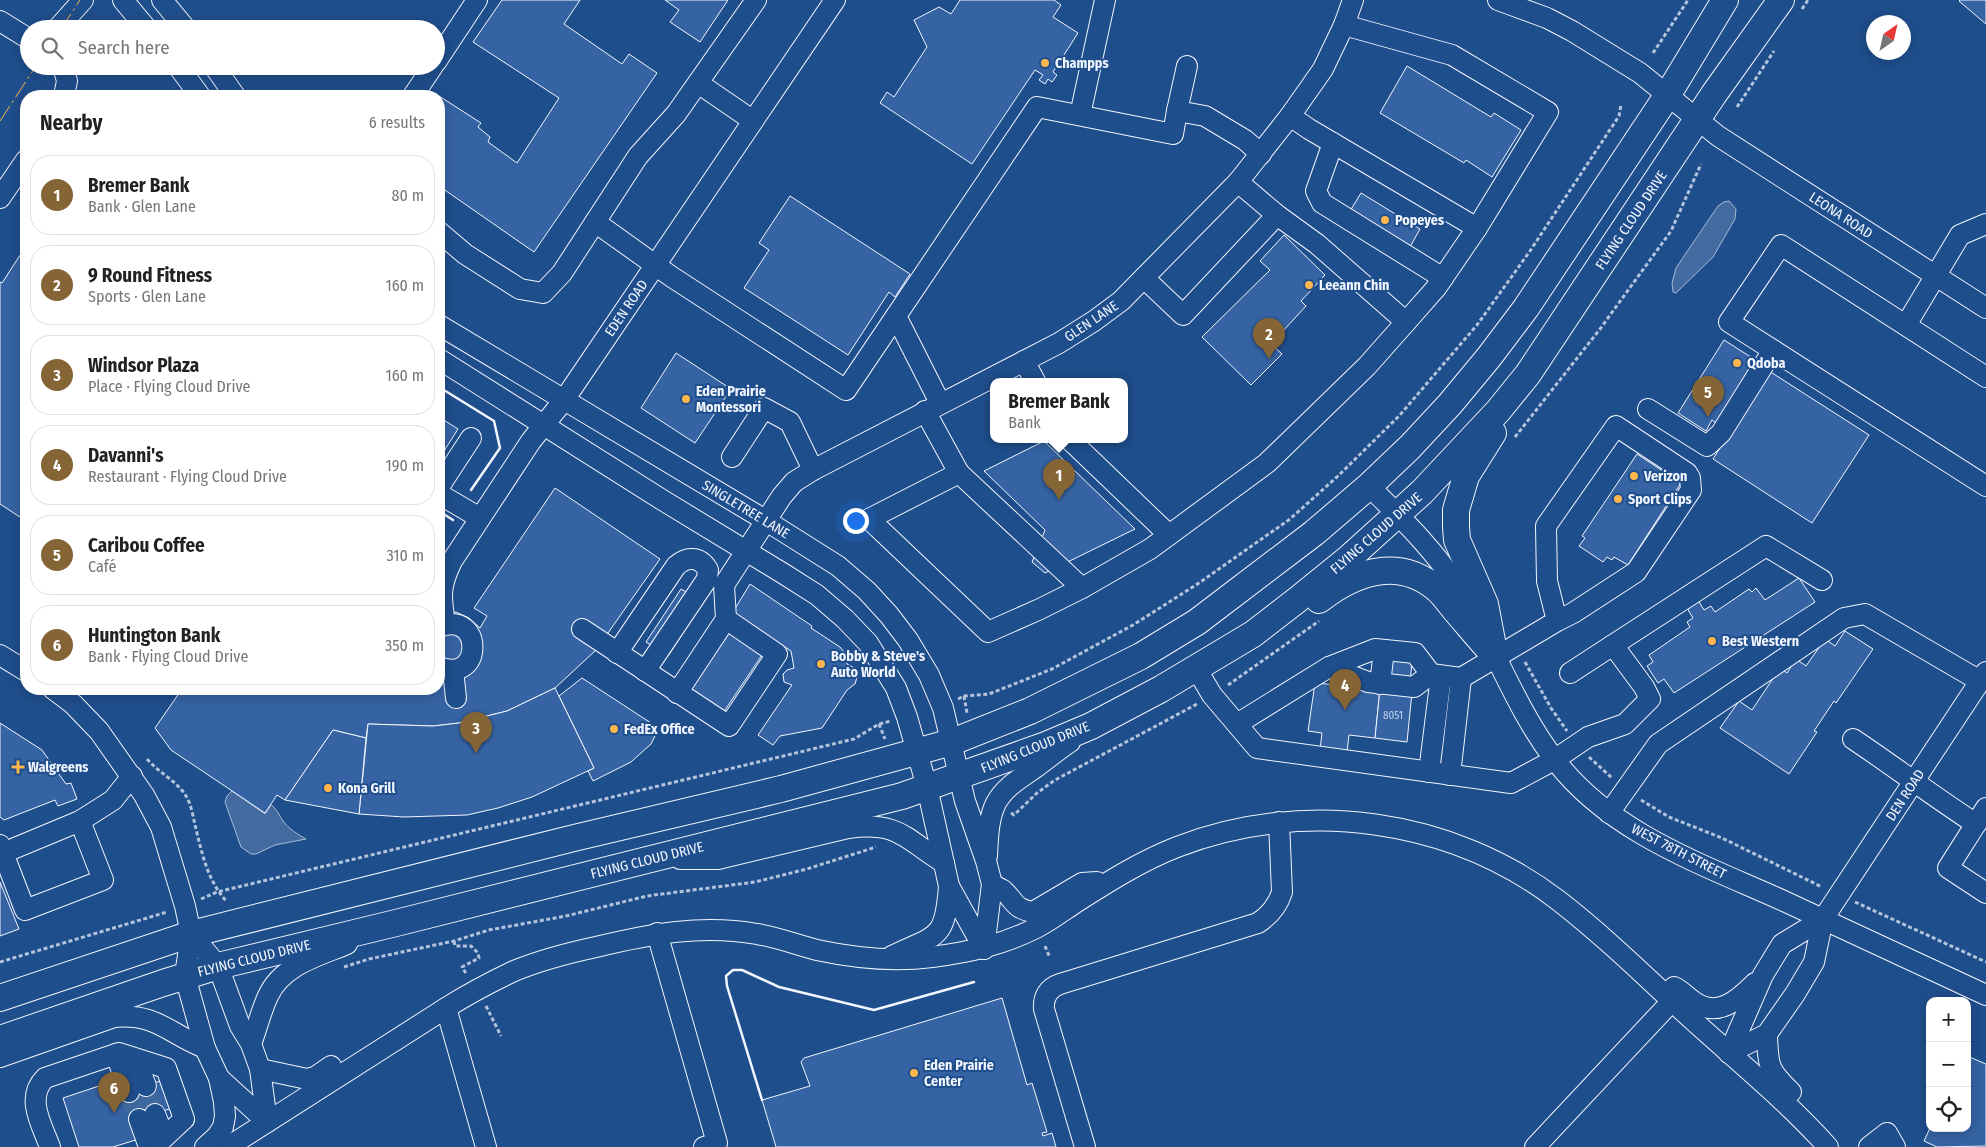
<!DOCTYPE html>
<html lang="en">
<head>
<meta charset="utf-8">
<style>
  :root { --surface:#fff; --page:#f6f6f6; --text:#222; --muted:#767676; --line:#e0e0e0; --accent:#856535 }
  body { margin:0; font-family:"Fira Sans Condensed",sans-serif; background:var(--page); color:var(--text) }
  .controls { position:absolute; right:15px; bottom:15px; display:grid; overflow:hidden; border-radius:10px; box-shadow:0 2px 12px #0003 }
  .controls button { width:45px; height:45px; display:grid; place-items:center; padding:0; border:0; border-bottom:1px solid var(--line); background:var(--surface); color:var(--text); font:25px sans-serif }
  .compass { position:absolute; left:1866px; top:15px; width:45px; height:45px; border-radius:50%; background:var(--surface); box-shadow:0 2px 12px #0003; rotate:34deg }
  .you { position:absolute; left:855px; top:520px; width:18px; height:18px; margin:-12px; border:4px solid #fff; border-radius:50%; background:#1a73e8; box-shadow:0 0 0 8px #1a73e833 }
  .badge { display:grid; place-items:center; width:32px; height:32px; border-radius:50%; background:var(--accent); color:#fff; font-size:16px; font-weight:700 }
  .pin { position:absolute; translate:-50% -41px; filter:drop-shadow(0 1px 2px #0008) }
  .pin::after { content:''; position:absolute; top:26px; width:18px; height:15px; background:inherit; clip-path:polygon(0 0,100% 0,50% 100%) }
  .popup { position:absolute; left:990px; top:378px; width:138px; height:65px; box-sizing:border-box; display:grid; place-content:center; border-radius:10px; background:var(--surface); filter:drop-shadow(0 1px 4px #0005); font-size:16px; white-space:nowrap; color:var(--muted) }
  .popup b { font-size:19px; color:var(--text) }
  .popup::after { content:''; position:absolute; left:50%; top:100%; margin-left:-10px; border:10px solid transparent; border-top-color:var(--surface) }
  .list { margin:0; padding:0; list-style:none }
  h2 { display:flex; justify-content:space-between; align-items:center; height:65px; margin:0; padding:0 20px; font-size:21px }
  h2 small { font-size:16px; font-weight:400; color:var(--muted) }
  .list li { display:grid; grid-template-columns:32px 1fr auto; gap:15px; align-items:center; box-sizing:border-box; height:80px; margin:0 10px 10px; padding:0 10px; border:1px solid var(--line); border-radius:20px }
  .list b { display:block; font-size:19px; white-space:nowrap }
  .list p { margin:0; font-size:16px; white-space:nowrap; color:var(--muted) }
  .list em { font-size:16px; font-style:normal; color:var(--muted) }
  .icon { flex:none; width:28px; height:28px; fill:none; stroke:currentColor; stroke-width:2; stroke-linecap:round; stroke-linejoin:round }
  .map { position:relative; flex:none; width:1986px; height:1147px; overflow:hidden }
  .search { position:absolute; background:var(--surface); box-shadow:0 2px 12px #0003; left:20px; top:20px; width:425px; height:55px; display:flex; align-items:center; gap:12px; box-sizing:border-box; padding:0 18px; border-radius:28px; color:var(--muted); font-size:19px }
  .panel { position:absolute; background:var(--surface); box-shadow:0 2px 12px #0003; left:20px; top:90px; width:425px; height:605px; border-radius:20px }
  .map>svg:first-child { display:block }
  .water { fill:#446ba0; stroke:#a8bbd7 }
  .building { fill:#3563a3; stroke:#f2f6ff }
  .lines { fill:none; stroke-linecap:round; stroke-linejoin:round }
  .minor-tunnel { stroke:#3f679d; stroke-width:20; stroke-dasharray:20 10; stroke-linecap:butt }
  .minor-casing { stroke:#f2f6ff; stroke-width:22 }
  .major-casing { stroke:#f2f6ff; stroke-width:28 }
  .path { stroke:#b3c4dc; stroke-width:3; stroke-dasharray:4 2.5; stroke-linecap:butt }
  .minor { stroke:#1f4e8c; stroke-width:20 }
  .major { stroke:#1f4e8c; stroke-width:26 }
  .wall { stroke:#f2f6ff; stroke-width:2.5 }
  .power { stroke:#ffb74d; stroke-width:1; stroke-dasharray:18 4 2.5 4; stroke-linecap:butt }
  .poi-dot { fill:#ffb74d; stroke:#1f4e8c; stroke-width:2 }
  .labels { text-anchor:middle; stroke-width:4; stroke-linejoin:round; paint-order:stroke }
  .number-label { font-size:11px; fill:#c3d1e8 }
  .poi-label { font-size:14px; font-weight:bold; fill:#f2f6ff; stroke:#1f4e8c; text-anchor:start }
  .street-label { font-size:14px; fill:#f2f6ff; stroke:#1f4e8c }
</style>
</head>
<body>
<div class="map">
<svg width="1986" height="1147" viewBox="0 0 1986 1147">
  <rect width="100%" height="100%" fill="#1f4e8c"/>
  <!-- water -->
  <g class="water">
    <path d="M1729,201L1736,209L1735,219L1713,257L1676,293L1673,292L1672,283L1676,268L1718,206L1724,202Z"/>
    <path d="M232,791L265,814L271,805C277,809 279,815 283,821C289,829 297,834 306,839L275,845L256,854H251L241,847L225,802L227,796Z"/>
  </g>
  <!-- building -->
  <g class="building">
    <path d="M502,0H580L564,24L622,64L629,54L657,73L534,252L439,186V96H435L436,94L481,123L478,127L490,137L488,142L517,163L559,98L473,42Z"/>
    <path d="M665,0H728L700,42L670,22L679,10Z"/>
    <path d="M960,0H1054L1061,5L1053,17L1078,33L1053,72L1057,75L1052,82L1048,79L1045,84L1039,80L1043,75L1035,70L972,164L880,103L887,92L894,97L927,47L914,20L939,7L951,14Z"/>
    <path d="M1960,0H1986V24L1959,1Z"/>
    <path d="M1407,66L1491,117L1494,113L1521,130L1492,177L1466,160L1464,163L1380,113Z"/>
    <path d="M1361,193L1420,229L1410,247L1350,211Z"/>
    <path d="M790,196L910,274L895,297L889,292L848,355L744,288L769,250L759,243Z"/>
    <path d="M1284,235L1325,275L1301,301L1306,306L1271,344L1282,354L1251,385L1202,337L1270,270L1260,261Z"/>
    <path d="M26,246V521L0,504V282L2,283Z"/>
    <path d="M1724,340L1757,361L1717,424L1712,420L1706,431L1678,413Z"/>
    <path d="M676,353L731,389L695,443L641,408Z"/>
    <path d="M1769,371L1869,435L1812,523L1713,459Z"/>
    <path d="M439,417L458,429L439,459Z"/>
    <path d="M1044,441L1135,529L1045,573L1032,562L1045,530L984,471Z"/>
    <path d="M1637,454L1681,483L1628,565L1614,557L1612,560L1607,557L1603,562L1579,546L1585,538L1582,536Z"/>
    <path d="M555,488L660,559L596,650L555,688L507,711L459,723L433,726L368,724L366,738L333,730L285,800L277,795L265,813L171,750L155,728L182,689H439V615L456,612L469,618L480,628L487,616L474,608Z"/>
    <path d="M1799,578L1815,602L1674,693L1664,679L1658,683L1647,666L1653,662L1649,655L1690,627L1687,622L1693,618L1687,608L1698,600L1704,610L1711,606L1715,612L1749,589L1752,592L1756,588L1765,600Z"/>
    <path d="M750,584L812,626L811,628L840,647L844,652L847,664L856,669L858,674L855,684L847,690L822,728L780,736L773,745L758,735L792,685L784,682L783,674L787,670L794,668L791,651L733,612Z"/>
    <path d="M681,589L688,593L706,598L668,656L646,642Z"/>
    <path d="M731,630L764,652L723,713L690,691Z"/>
    <path d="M1845,631L1873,649L1836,703L1834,701L1814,731L1817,732L1789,774L1720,728L1739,701L1752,710L1780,668L1787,673L1796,659L1806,666L1825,639L1835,646Z"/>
    <path d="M1380,658L1412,663L1410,682L1377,679Z"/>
    <path d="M582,678L651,723L656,734L651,744L631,762L593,781L588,771L594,768L559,696Z"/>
    <path d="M1315,683L1380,689L1375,738L1349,735L1347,752L1320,749L1322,733L1308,731Z"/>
    <path d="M555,688L594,768L532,797L498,808L467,815L404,817L359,814L368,724L433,726L459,723L507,711Z"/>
    <path d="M1380,689L1412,692L1407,742L1375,738Z"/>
    <path d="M0,723L42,750L66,784L71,783L77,799L58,806L55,800L4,820L0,817Z"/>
    <path d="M333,730L366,738L359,814L285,800Z"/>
    <path d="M0,882L19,929L0,936Z"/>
    <path d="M1002,998L1027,1085L1032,1083L1047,1132L1042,1133L1043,1136L1052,1133L1056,1147H776L762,1100L810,1086L801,1062L804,1058Z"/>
    <path d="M1967,1056L1986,1064V1146L1937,1147L1924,1141L1930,1128H1967Z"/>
    <path d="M169,1078L178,1106L136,1120L142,1138L113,1147H79L63,1098L120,1079L125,1093Z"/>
  </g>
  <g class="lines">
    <!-- minor-tunnel -->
    <g class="minor-tunnel">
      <path d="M146,1086L155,1114"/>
      <path d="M129,1092L139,1119"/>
    </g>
    <!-- minor casing -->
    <g class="minor-casing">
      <g id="minor">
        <path d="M123,0L147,29"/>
        <path d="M162,0L186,29"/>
        <path d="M1498,0L1547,18L1572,31L1640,73L1718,136L1986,308"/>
        <path d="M0,21L29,39"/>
        <path d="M1344,25L1452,55L1548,112L1477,228"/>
        <path d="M57,29L83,0"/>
        <path d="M436,62L477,0"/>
        <path d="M63,66L67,81L64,96"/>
        <path d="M178,66L200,96"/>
        <path d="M214,66L235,96"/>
        <path d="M698,83L752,120"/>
        <path d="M413,96L433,66"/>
        <path d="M1177,111L1187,66"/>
        <path d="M1080,115L1105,0"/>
        <path d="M1333,143L1316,191L1322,203L1443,278"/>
        <path d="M1238,182L1277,215L1317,244L1406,322"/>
        <path d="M0,198L26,160"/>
        <path d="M595,222L672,277L846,390L1037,107L1173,134L1177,111L1205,116L1245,140L1261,154"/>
        <path d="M439,232L465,254L520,289L543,293L562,273L638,156L676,114L756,0"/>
        <path d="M1144,278L1183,315L1277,215"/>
        <path d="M896,316L940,403"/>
        <path d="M439,325L765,520L838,566L867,591L889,615L908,640L929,675L943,708L965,801L986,861L992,884L984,949"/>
        <path d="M1906,325L1960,235L1986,224"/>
        <path d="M439,359L664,501L784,574L817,595L845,619L868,643L896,688L907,717L927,787L949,886L984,949"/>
        <path d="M1024,361L1035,381"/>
        <path d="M1986,377L1781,245L1729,322L1986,486"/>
        <path d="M1648,409L1707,446L1721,433L1773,350"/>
        <path d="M925,411L959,473L869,519L988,632L1040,609L1082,588L1150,549L1267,463L1367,366L1406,322L1436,288L1477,228L1309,129L1290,116"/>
        <path d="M1069,439L1169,535"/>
        <path d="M732,457L764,408L790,422L813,470"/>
        <path d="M959,473L1082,588"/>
        <path d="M1369,486C1400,517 1433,548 1457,586C1493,641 1514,707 1555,760C1611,834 1705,865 1786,902C1853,933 1919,964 1986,995"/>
        <path d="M439,487L471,438"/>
        <path d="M439,494L480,518"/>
        <path d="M445,624C441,596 439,588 452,561L531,441L564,400L835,0"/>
        <path d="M439,627C483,609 484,685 439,667"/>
        <path d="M582,629L729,726L777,654L726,619"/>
        <path d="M617,653L676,566C687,556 700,556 708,570L707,579L645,671"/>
        <path d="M0,655L26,671"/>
        <path d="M1329,667L1368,682L1414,687L1431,674"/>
        <path d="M1196,668L1212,695L1257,748L1511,783L1554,760L1588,737L1625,724L1650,699L1644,687L1613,645L1766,546L1822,580"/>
        <path d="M453,670L456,698"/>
        <path d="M1570,673L1613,645"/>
        <path d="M1380,684L1384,650"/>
        <path d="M53,689L73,704L99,731L144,795L161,827L185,906L191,934L185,976L205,1048L219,1078L224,1102L225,1116L223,1127L217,1136L205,1147"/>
        <path d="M677,693L726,619L724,585L782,496L794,482L813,470L1059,343L1094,321L1121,301L1238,182L1290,116L1323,69L1344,25L1353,0"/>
        <path d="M1237,724L1329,667L1375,649L1415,653L1431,674L1461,678L1557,621L1547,581L1546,526L1616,426L1687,473L1690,478L1691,490L1636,572L1573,613L1557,621"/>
        <path d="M1853,739C1895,767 1934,797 1976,824"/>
        <path d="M1429,772L1441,676"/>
        <path d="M1450,775L1461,678"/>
        <path d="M1986,808L1948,868L1986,893"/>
        <path d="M1609,813L1658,744L1844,618L1865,614L1980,681"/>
        <path d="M0,845L25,910L103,880L80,821"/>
        <path d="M3,853L80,821L113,800L132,776"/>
        <path d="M987,856C988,839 988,819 996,803C1006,785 1023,777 1039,765C1049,758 1059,749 1070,742"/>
        <path d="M680,859H718L848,828C899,821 905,839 944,863"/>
        <path d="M992,884C995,886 999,888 1003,890C1015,901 1014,909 1033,912L1082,883L1097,882"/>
        <path d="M657,933L717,1143L704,1147"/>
        <path d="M191,934L218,966L240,1026L251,1044L260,1069L267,1122"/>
        <path d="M892,956C937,934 945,941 949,886"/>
        <path d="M1674,987C1681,990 1686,996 1693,1001C1717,1019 1738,1000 1755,983"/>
        <path d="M446,1008L486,1147"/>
        <path d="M1767,1034C1768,1066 1768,1070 1791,1092"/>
        <path d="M251,1044C257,1028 261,1011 268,996C282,965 318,956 347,944"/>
        <path d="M1729,1053L1767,1034L1795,994L1814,962L1823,919L1986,672"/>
        <path d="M1729,1053L1763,975L1782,944L1823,919"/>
        <path d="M116,1054L129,1092"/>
        <path d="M0,1057L114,1017C157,1013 169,1034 205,1048"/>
        <path d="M136,1059L146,1086"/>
        <path d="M260,1069L307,1079L315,1077L331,1066"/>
        <path d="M219,1078L267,1122"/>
        <path d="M155,1114L164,1137"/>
        <path d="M139,1119L149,1147"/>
        <path d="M50,1147C42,1125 25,1098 45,1078L119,1053L166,1068L184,1119L154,1147"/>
        <path d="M228,1147L446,1008C468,994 491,982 514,971C541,960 568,953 596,947C650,934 702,924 757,934C777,937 797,945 817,950C854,958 894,962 932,957C970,952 1002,945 1036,928C1050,921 1063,911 1075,903C1108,882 1141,861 1177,847C1303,798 1452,818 1559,901C1604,936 1645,976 1687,1015C1734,1058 1785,1099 1828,1147"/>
        <path d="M1085,1147L1044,1009C1043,997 1048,988 1060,984L1258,923C1270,915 1278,905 1282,892L1279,822"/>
        <path d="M1535,1147L1672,1001"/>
        <path d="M1869,1147L1887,1133L1895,1147"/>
      </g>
    </g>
    <!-- major casing -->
    <g class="major-casing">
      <g id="major">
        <path d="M1493,433L1466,476L1456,510V527L1457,540L1485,604L1495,657"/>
        <path d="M1319,600C1355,572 1398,556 1437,589C1444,595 1449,603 1455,610C1468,625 1481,641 1495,656"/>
        <path d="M0,998L191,934L574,838L781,789L952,742L1030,711L1141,656L1197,622L1314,533L1369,486L1410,447L1450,404L1489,357L1526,308L1667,96L1725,0"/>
        <path d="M0,1039L163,983L218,966L396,923L902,796L1046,745L1091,726L1161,689L1253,634L1297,600L1350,557L1422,492L1498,411L1528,374L1714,94L1781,0"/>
      </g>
    </g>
    <!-- path -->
    <g class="path">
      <path d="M1802,9L1808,0"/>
      <path d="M1653,53L1688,0"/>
      <path d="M1737,107L1774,51"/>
      <path d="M1515,437L1600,329L1671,231L1701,164"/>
      <path d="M1525,662L1551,708L1567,731"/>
      <path d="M1228,685L1319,621"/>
      <path d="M964,696L967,713"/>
      <path d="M958,699L964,696L989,694L1052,669L1133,625L1199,583L1290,519L1338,476L1399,416L1477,325L1530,251L1619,116L1621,105"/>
      <path d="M879,724L885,739"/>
      <path d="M1589,757L1612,778"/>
      <path d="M147,759C159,773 177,781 186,796C191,804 193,816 195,825C202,853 207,880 227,902"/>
      <path d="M1641,800L1669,817L1722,838L1822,887"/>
      <path d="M1011,813L1014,815L1037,793L1055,780L1197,704"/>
      <path d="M201,899L217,892L854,739L879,724L891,721"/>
      <path d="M1855,902L1986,962"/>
      <path d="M454,941L455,946H471L478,953L479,958L462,967L467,975"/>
      <path d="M1045,946L1050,958"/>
      <path d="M0,962L167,912"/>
      <path d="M344,967L369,959L454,941L489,930L566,916L647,896L755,882L807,869L876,847"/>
      <path d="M486,1006L501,1036"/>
    </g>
    <!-- minor -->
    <use href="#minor" class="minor"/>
    <!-- major -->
    <use href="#major" class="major"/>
    <!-- wall -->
    <g class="wall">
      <path d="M439,387L494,421L500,448L471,490"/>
      <path d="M439,511L453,520"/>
      <path d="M762,1100L727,986L726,976L733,970H742L779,987L874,1010L974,982"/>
    </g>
    <!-- power -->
    <g class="power">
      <path d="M61,29L80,0"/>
      <path d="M0,121L36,66"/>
    </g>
  </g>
  <!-- markers -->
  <g class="poi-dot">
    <circle cx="1045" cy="63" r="5"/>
    <circle cx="1385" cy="220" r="5"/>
    <circle cx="1309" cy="285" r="5"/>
    <circle cx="1737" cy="363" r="5"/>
    <circle cx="686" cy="399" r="5"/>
    <circle cx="1634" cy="476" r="5"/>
    <circle cx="1618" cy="499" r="5"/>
    <circle cx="1712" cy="641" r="5"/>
    <circle cx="821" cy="664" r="5"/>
    <circle cx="614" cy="729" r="5"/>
    <path d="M15.5 759.5h5v5h5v5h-5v5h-5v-5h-5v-5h5z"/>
    <circle cx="328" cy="788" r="5"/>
    <circle cx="914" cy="1073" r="5"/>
  </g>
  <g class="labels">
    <!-- number labels -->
    <g class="number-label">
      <text x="1393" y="719">8051</text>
    </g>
    <!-- poi labels -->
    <g class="poi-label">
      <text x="1055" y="68">Champps</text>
      <text x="1395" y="225">Popeyes</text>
      <text x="1319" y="290">Leeann Chin</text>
      <text x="1747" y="368">Qdoba</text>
      <text x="696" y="396">Eden Prairie<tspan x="696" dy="16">Montessori</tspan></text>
      <text x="1644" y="481">Verizon</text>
      <text x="1628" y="504">Sport Clips</text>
      <text x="1722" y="646">Best Western</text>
      <text x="831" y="661">Bobby &amp; Steve's<tspan x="831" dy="16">Auto World</tspan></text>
      <text x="624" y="734">FedEx Office</text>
      <text x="28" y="772">Walgreens</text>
      <text x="338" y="793">Kona Grill</text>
      <text x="924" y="1070">Eden Prairie<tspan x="924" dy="16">Center</tspan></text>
    </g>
    <!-- street labels -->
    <g class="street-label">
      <text transform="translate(1841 215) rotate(33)" y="5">LEONA ROAD</text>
      <text transform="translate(1631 220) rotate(-56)" y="5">FLYING CLOUD DRIVE</text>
      <text transform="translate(626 308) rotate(-56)" y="5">EDEN ROAD</text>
      <text transform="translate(1091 321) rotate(-34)" y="5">GLEN LANE</text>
      <text transform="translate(746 509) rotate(31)" y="5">SINGLETREE LANE</text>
      <text transform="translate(1376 533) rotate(-41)" y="5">FLYING CLOUD DRIVE</text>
      <text transform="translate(1035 747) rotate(-22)" y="5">FLYING CLOUD DRIVE</text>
      <text transform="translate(1905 795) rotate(-57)" y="5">DEN ROAD</text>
      <text transform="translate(1679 851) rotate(27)" y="5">WEST 78TH STREET</text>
      <text transform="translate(647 860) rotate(-14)" y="5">FLYING CLOUD DRIVE</text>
      <text transform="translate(254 958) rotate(-14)" y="5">FLYING CLOUD DRIVE</text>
    </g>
  </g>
</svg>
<div class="controls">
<button>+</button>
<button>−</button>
<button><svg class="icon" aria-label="locate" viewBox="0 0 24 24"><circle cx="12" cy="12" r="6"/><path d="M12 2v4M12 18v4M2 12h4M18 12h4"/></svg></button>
</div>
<svg class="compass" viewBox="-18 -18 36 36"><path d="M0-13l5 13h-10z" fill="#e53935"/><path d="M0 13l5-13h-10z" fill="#767676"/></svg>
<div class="you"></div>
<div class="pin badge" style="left:1059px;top:500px">1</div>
<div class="popup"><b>Bremer Bank</b>Bank</div>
<div class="pin badge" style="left:1269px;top:359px">2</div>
<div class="pin badge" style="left:476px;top:753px">3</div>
<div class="pin badge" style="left:1345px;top:710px">4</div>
<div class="pin badge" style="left:1708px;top:417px">5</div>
<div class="pin badge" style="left:114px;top:1113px">6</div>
<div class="search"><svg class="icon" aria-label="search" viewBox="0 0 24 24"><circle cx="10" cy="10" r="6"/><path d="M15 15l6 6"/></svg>Search here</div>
<section class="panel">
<h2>Nearby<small>6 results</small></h2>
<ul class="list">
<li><span class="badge">1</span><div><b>Bremer Bank</b><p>Bank · Glen Lane</p></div><em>80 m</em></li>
<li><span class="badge">2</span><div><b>9 Round Fitness</b><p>Sports · Glen Lane</p></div><em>160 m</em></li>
<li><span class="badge">3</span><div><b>Windsor Plaza</b><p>Place · Flying Cloud Drive</p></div><em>160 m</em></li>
<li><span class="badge">4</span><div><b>Davanni's</b><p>Restaurant · Flying Cloud Drive</p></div><em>190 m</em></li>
<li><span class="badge">5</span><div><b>Caribou Coffee</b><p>Café</p></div><em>310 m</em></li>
<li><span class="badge">6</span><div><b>Huntington Bank</b><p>Bank · Flying Cloud Drive</p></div><em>350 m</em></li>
</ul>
</section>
</div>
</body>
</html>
